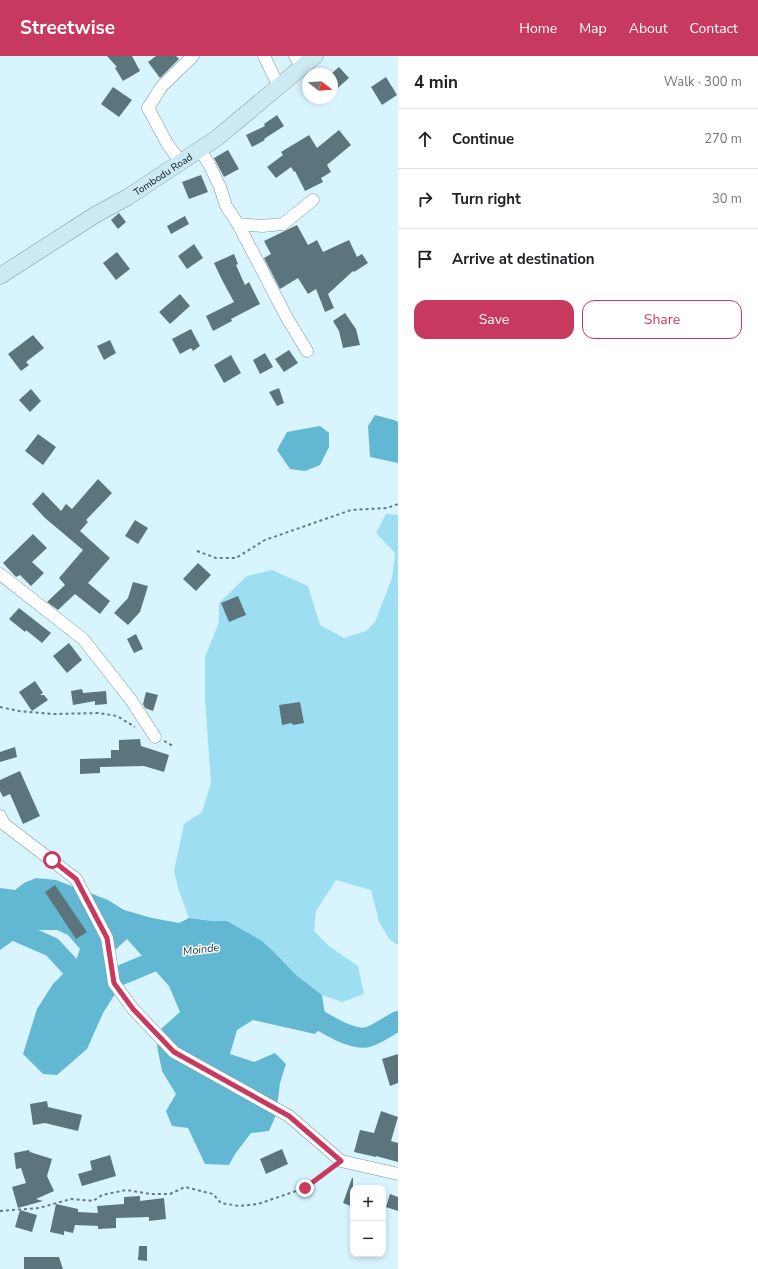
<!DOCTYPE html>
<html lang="en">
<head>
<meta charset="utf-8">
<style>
  :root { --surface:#fff; --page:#f6f6f6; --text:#202124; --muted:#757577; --line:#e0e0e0; --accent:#c8395f }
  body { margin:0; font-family:"Nunito Sans",sans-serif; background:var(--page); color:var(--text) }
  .controls { position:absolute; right:12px; bottom:12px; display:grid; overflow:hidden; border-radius:8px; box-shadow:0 2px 6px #0003 }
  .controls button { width:36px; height:36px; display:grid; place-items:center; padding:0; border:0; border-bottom:1px solid var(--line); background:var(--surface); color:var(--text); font:20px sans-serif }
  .compass { position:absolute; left:302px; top:12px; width:36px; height:36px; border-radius:50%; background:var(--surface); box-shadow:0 2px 6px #0003; rotate:107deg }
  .stop { position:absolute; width:12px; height:12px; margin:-9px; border:3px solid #c8395f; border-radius:50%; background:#fff }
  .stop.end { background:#c8395f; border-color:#fff; box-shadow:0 1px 4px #0008 }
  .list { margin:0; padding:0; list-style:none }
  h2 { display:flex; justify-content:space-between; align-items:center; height:52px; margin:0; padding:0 16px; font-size:17px }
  h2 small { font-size:13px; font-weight:400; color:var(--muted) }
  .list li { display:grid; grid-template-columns:26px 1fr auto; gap:12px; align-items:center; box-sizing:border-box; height:60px; padding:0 16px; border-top:1px solid var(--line) }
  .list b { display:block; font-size:15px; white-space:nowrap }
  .list em { font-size:13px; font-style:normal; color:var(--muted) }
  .actions { display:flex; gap:8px; padding:12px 16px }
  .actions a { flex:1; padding:9px 0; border:1px solid var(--accent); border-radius:12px; text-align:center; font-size:14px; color:var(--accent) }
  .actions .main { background:var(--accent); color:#fff }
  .icon { flex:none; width:22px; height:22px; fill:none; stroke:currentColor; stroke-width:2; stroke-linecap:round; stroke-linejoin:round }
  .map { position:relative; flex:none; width:398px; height:1213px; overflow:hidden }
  header { display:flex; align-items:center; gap:24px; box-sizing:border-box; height:56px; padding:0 20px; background:var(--accent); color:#fff }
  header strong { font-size:19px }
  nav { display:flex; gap:22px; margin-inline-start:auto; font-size:14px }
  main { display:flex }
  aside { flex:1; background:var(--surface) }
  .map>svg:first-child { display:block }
  .green { fill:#9ddef2 }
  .water { fill:#62b8d2 }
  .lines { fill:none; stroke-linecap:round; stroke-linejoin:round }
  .river { stroke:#62b8d2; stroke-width:20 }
  .building { fill:#5c757d }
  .street-casing { stroke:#7c969f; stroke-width:13 }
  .secondary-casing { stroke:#7c969f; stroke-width:17 }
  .path { stroke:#677a81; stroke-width:2; stroke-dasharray:3 3; stroke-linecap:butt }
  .street { stroke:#fff; stroke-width:12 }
  .secondary { stroke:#cdeaf3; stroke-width:16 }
  .route { stroke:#c8395f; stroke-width:5 }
  .labels { text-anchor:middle; stroke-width:3; stroke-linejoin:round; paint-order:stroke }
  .street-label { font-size:10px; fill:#0b1519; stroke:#fff }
  .water-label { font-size:11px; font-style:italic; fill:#0f3843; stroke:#fff }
</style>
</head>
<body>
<header>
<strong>Streetwise</strong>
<nav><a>Home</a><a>Map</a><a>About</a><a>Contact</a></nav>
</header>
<main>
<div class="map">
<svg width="398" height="1213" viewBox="0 0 398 1213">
  <rect width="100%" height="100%" fill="#d8f5ff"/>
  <!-- green -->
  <path class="green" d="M386,458L398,459V889L390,884L379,866L371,834L336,824L316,855L314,875L329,890L358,910L364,938L342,946L322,939L296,919L275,897L261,885L227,865H212L189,862L179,835L174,815L184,768L202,756L211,727L205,644V601L219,566V547L247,520L272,514L308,530L320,569L344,582L366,575L375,566L392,522L395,497L376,477Z"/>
  <!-- water -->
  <g class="water">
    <path d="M375,359L394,364L398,366V407L370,401L368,370Z"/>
    <path d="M320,370L329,377V391L320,409L305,415L290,413L277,394L287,376Z"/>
    <path d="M36,822L56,824L108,844L124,854L152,862L179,867L189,862L212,865H227L262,885L275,897L296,919L322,939L326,966L315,978L253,964L237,974L230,998L254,1006L275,997L286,1008L280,1027L276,1059L269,1075L251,1077L235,1098L229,1109L205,1108L188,1072L172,1070L166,1055L176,1038L162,1015L157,990L162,972L180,956L169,930L127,883L113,896L120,930L103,957L87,993L57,1019L43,1018L23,998L37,953L53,928L76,905L80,893L68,879L57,874H28L0,894V832L15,834L24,827Z"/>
  </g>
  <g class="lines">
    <!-- river -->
    <g class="river">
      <path d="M0,870L6,871L52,891L90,932H104L114,922L174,897"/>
      <path d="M301,953C317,962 350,986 368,981C376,979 390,969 398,965"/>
    </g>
  </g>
  <!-- building -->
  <g class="building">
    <path d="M107,0H132L140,15L123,25L115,12L117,11Z"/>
    <path d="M156,0H176L179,3L160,22L148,6Z"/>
    <path d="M339,11L349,22L332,37V17Z"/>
    <path d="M386,21L397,39L382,49L371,31Z"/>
    <path d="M113,31L132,44L119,61L101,48Z"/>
    <path d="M277,59L284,70L264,83L265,84L252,91L246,79L265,70L264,68Z"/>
    <path d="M339,74L351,89L327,109L331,116L321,122L323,126L305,135L295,115L294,116L291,111L276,122L267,111L283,99L281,96L309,79L317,92Z"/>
    <path d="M228,94L239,113L224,121L214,102Z"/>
    <path d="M201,119L208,136L189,143L182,126Z"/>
    <path d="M119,157L126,166L118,173L111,164Z"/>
    <path d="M185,160L189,168L171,178L167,170Z"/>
    <path d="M297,169L308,189L317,184L323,196L349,184L357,201L362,198L368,207L354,216L353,215L328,238L334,252L325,256L316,233L308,238L298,222L280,233L264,202L271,198L264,185Z"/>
    <path d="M194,188L203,202L187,213L178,200Z"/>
    <path d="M117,196L130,213L116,224L103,207Z"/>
    <path d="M234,198L238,208L236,209L245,229L249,226L260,248L231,263L232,265L213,275L206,260L234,246L222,224L214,207Z"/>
    <path d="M180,238L190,250L170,268L159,256Z"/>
    <path d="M345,257L356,273L360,289L343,292L339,275L333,265Z"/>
    <path d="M191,273L200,290L193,295L191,292L180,298L172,283Z"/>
    <path d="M33,279L44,292L26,306L29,309L21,315L8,298Z"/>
    <path d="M110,284L116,297L104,304L97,290Z"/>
    <path d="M289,294L298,307L284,316L275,303Z"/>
    <path d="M265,297L273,311L260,318L253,304Z"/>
    <path d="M231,299L241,317L224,327L214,309Z"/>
    <path d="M279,332L284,347L277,350L269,336Z"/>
    <path d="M31,333L41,345L30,356L19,344Z"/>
    <path d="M38,378L56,391L43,409L25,395Z"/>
    <path d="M98,423L112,437L86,464L88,466L80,475L110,502L88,527L110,545L100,558L75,538L58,554L47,546L65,529L59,522L83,494L45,462L32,448L43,436L61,455L66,448L72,453Z"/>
    <path d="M135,464L148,472L138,488L125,480Z"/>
    <path d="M33,478L47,492L32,506L44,517L31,530L20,519L16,521L3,507Z"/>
    <path d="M198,507L211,519L196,535L183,523Z"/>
    <path d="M133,526L148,530L140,556L128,569L114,557L128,542Z"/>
    <path d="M238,540L246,559L229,566L221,547Z"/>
    <path d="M19,552L51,577L42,587L26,574L25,576L9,563Z"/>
    <path d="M136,578L143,593L134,597L127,583Z"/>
    <path d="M69,587L82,604L67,617L53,600Z"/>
    <path d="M35,625L43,637L40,639H44L48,644L32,655L19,636Z"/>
    <path d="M82,633L83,637L106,635L107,648L95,649V645L73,649L71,635Z"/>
    <path d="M146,636L158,639L153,655L145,652L143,648Z"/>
    <path d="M300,646L304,667L293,669L292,667L282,669L279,649Z"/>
    <path d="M140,683L141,690L169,699L164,716L144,710L100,711V717L80,718V703L111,702V694H119V684Z"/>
    <path d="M15,691L17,701L0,706V696Z"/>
    <path d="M20,715L40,760L23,768L10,738L3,741L0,735V724Z"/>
    <path d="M55,829L87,876L76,883L45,836Z"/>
    <path d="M398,998V1027L390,1030L382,1003Z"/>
    <path d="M47,1045L48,1051L82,1059L78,1075L45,1067L33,1069L30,1048Z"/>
    <path d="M381,1055L398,1061L391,1085L398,1087V1106L376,1100V1101L354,1096L360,1074L374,1077Z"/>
    <path d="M282,1093L288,1108L266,1118L260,1103Z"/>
    <path d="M29,1094L30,1096L52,1103L47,1120L54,1135L36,1143L43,1145L18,1152L12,1131L26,1127L21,1112L16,1113L14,1097Z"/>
    <path d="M110,1099L116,1120L82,1130L78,1118L92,1114L90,1105Z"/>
    <path d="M352,1122H353V1151L343,1147Z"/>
    <path d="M390,1138L398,1141V1155L386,1151Z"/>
    <path d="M140,1140V1145L164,1142L166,1163L149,1165V1161L116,1162V1172L98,1173V1170L75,1169L73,1177L64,1175V1179L50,1176L56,1148L78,1153V1156L98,1157L97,1150L124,1148V1141Z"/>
    <path d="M20,1154L37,1159L32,1176L15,1171Z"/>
    <path d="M139,1190H147V1205L138,1204Z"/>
    <path d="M24,1201H59L63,1213H24Z"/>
  </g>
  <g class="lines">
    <!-- street casing -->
    <g class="street-casing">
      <g id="street">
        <path d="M264,0L278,29"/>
        <path d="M295,0L301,11"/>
        <path d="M200,94L209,108L220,131L226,150L238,168L287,262L307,295"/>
        <path d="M181,106L168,89L148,52L162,30L193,0"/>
        <path d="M238,168L262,170L283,168L313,144"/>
        <path d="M0,518L83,583L131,644L155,681"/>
        <path d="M0,760L4,768L76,823L107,882L114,927L133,953L174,996L289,1060L341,1105L398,1118"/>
      </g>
    </g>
    <!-- secondary casing -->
    <g class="secondary-casing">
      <g id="secondary">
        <path id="s1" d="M0,220L95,159L128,141L217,82L315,0"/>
      </g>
    </g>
    <!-- path -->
    <g class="path">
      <path d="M197,495L216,502H236L265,484L351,454L387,452L398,448"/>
      <path d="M0,651L19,655L54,658L99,657L117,660L135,671"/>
      <path d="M164,685L173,690"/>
      <path d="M0,1155L39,1152L71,1143L93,1145L102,1139L126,1134L150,1138H170L185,1131L213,1138L221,1147L239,1150L258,1148L305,1132L332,1111"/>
    </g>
    <!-- street -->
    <use href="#street" class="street"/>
    <!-- secondary -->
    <use href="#secondary" class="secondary"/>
  </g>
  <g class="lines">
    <!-- route -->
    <path class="route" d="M52,804L76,823L107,882L114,927L133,953L174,996L289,1060L341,1105L305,1132"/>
  </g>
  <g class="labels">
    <!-- street labels -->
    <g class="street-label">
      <text dy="4" stroke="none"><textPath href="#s1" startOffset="192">Tombodu Road</textPath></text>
    </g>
    <!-- water labels -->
    <g class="water-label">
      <text transform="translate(201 893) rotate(-7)" y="4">Moinde</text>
    </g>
  </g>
</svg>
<div class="controls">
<button>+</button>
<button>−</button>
</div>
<svg class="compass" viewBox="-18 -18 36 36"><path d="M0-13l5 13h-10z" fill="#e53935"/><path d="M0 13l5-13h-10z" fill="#757577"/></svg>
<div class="stop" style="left:52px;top:804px"></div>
<div class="stop end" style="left:305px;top:1132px"></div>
</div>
<aside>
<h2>4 min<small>Walk · 300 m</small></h2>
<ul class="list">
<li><svg class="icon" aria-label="ahead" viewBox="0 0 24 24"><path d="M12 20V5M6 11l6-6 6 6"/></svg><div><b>Continue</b></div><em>270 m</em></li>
<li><svg class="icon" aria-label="right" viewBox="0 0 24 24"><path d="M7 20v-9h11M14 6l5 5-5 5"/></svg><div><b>Turn right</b></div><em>30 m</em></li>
<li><svg class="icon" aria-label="arrive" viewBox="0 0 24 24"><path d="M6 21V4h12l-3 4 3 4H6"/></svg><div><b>Arrive at destination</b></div></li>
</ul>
<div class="actions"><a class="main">Save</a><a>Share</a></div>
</aside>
</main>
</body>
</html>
